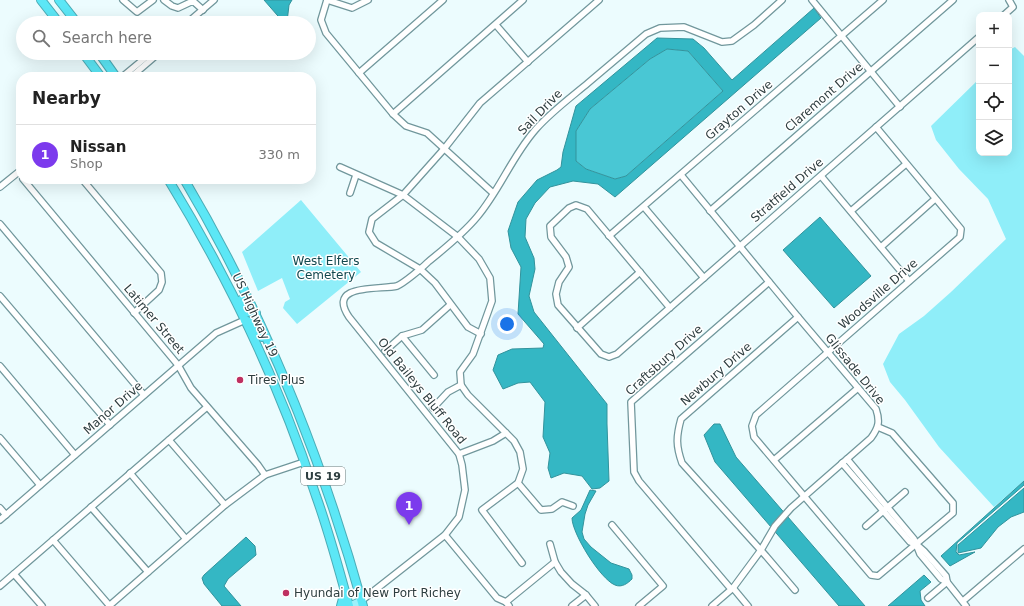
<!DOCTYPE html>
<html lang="en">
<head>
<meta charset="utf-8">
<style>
  :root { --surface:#fff; --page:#f6f6f6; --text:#222; --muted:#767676; --line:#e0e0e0; --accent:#7c3aed }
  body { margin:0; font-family:"DejaVu Sans",sans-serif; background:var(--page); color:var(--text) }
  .controls { position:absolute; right:12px; top:12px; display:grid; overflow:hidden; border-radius:8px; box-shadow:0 4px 16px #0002 }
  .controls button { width:36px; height:36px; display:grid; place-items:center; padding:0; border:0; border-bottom:1px solid var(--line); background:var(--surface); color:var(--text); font:20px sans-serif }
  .you { position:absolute; left:507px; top:324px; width:14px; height:14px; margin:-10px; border:3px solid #fff; border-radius:50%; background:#1a73e8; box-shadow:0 0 0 6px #1a73e833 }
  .badge { display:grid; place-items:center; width:26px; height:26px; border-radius:50%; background:var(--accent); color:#fff; font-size:13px; font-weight:700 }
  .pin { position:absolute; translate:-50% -33px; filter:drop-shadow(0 1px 2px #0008) }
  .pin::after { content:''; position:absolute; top:21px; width:14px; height:12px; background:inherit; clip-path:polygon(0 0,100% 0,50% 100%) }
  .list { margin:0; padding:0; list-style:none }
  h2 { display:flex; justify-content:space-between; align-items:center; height:52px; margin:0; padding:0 16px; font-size:17px }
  h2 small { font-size:13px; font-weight:400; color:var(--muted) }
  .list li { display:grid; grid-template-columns:26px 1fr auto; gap:12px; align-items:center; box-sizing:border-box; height:60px; padding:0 16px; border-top:1px solid var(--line) }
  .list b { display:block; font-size:15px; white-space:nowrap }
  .list p { margin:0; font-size:13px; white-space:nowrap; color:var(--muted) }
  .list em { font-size:13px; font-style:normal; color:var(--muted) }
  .icon { flex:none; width:22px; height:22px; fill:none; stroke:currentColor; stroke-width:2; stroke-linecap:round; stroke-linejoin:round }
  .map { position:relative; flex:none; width:1024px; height:606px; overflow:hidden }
  .search { position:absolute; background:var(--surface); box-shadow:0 4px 16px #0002; left:16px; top:16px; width:300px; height:44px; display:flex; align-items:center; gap:10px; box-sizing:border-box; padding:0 14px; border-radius:22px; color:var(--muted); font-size:15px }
  .panel { position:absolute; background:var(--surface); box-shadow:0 4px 16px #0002; left:16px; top:72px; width:300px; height:112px; border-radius:16px }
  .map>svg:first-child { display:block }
  .green { fill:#8feef9 }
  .forest { fill:#49c7d4 }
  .water { fill:#34b7c4; stroke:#32939c; fill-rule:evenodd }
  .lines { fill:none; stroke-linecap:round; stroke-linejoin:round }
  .minor-casing { stroke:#71979c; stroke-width:8 }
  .major-casing { stroke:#4cacb6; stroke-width:9 }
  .highway-casing { stroke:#4cacb6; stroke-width:10 }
  .minor { stroke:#fff; stroke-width:5.5 }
  .major { stroke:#9df1fa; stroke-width:7 }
  .highway { stroke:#5ce7f6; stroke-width:8 }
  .poi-dot { fill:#be3061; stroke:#fff; stroke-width:1.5 }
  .labels { text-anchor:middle; stroke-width:3; stroke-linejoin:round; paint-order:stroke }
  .shield { fill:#fff; stroke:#6d7879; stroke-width:1 }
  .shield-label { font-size:11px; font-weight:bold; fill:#2e3e40 }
  .street-label { font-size:12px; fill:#2e3e40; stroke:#fff }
  .park-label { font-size:12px; fill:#11484e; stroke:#fff }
  .poi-label { font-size:12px; fill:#2e3e40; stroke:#fff; text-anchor:start }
</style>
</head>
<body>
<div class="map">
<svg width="1024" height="606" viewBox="0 0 1024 606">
  <rect width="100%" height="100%" fill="#ecfcfe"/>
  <!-- green -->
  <g class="green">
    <path d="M1015,47L1024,56V481L994,507L939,447L905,400L890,382L883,364L899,334L924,316L951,292L1006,239L988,199L959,169L936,140L931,126L979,79V153H1009V50Z"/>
    <path d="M301,200L361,272L297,324L283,308L285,302L290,299L282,278L258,291L242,252Z"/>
  </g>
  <!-- forest -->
  <path class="forest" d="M667,49L688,51L723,91L626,176L615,179L586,169L576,161V131L590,109L650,59Z"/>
  <!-- water -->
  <g class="water">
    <path d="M264,0H292L289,5L287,22L284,23Z"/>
    <path d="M814,8L821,18L615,197L598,184L573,181L550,187L535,203L526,219L525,237L534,258L535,269L529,296L534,312L607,404V424L609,481L600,488L592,489L582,476L564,473L551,478L548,468L550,453L543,437L545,402L530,382L518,383L503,389L493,370L498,355L512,349L543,348L544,344L518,314L521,267L511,248L508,231L518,202L537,180L557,170L561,167L563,152L576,106L657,38L693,39L704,48L732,80ZM667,49L688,51L723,91L626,176L615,179L586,169L576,161V131L590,109L650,59Z"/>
    <path d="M820,217L871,276L834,308L783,250Z"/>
    <path d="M714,424H720L736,457L865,606H839L715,462L704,435Z"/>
    <path d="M1024,481V485L957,543L956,552L959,555L975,552L950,566L941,556Z"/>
    <path d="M1024,488V512L1011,517L998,527L981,548L958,553V545Z"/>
    <path d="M590,490L596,491L588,505L585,514L582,532L584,539L591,547L611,563L629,569L632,575V579C628,583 622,588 615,585C600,579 572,533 572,518L581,510Z"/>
    <path d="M246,537L255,546L256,555L228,579L224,586L241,606H222L204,584L202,578L204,575Z"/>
    <path d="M924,575L931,582L920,591L921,600L925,606H888Z"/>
  </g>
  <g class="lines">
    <!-- minor casing -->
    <g class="minor-casing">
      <g id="minor">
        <path d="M123,0L137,12L153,0"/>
        <path d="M164,0L172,6L178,8L193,1L203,10"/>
        <path d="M327,0L321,20L326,33L393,114L406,126L427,133L493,193"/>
        <path d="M327,0L352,8L368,0"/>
        <path d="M812,0L900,107"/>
        <path d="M1004,15L1013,7L1009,0"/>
        <path d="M187,23L214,0"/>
        <path d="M496,25L528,62"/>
        <path d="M359,73L443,0"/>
        <path d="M122,77L151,53"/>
        <path d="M131,77L159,53"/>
        <path d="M393,114L523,0"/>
        <path d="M876,127L961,229L960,237L756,415L752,426L754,437L871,575L878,576L953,513V503L892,433L878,427"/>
        <path d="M340,167L403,195L458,237L479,259L490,278L492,301L473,354L460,372L461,385L468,395L514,441L520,452L523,469L518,483L482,510L522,563"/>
        <path d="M681,175L798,317L876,409C880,421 879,427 871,438L791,508L775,526L761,550L733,588L712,606"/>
        <path d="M821,176L909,281"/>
        <path d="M23,179L178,365L191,388L258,465L265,475"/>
        <path d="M82,179L161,273L162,282L159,290L134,313"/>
        <path d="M0,187L21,170"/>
        <path d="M350,193L356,175"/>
        <path d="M644,207L704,278"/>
        <path d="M710,211L953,0"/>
        <path d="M851,211L906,164"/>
        <path d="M0,224L144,395"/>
        <path d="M609,236L883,0"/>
        <path d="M881,247L935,199"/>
        <path d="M0,296L110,425"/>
        <path d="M670,308L587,209L576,205L569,208L550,226L551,237L566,257L569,267L559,282L556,294L558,305L601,354L609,357L617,354L979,37"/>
        <path d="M577,328L640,272"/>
        <path d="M481,334L468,327L435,283L420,269L376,243L369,232L372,219L403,195L444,149L480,103L599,0"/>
        <path d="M402,336L434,375"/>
        <path d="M385,351L402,336L422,330L450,305"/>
        <path d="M0,366L75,455"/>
        <path d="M433,408L448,392L461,385"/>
        <path d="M0,438L40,485"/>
        <path d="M169,440L225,505"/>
        <path d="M459,454L493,441L506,433"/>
        <path d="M847,459L914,539L920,554L941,579L947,582"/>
        <path d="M774,460L858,388"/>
        <path d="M842,463L910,542L916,544L924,551L946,576L947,582L966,606"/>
        <path d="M130,473L186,539"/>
        <path d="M518,483L541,510L552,509L562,502L573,506"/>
        <path d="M91,507L148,572"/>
        <path d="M0,508L6,515"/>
        <path d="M0,520L216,333L245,320"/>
        <path d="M612,525L663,586L639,606"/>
        <path d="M866,526L905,492"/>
        <path d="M445,535L497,598L506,602L509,606"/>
        <path d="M53,540L109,605"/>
        <path d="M550,544L555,562L561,572L572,584L586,595L595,606"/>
        <path d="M14,574L42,606"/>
        <path d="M0,586L207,407"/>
        <path d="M733,588L748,606"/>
        <path d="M731,589L639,481L634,472L631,402L769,282"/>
        <path d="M795,590L766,556L682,463C676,446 676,437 681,419L798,317"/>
        <path d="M928,598L947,582"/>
        <path d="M361,601L445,535L459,517L465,490L462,465L459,454L349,317C326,283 380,290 397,286C404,283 422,268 428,262C445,248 463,234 477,217C500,190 512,156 536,129C551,112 570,98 588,83C607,67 626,51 646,34L660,28L684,27L722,42L732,41L754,25L782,0"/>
        <path d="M963,601L1024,549"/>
        <path d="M506,602L555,562"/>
        <path d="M109,606L225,505L265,475L304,462"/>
        <path d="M572,606L586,595"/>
      </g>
    </g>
    <!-- major casing -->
    <g class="major-casing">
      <path id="major" d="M350,606L361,601"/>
    </g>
    <!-- highway casing -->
    <g class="highway-casing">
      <g id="highway">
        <path d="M41,0L59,23"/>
        <path d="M59,0L77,23"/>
        <path d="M83,53L101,77"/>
        <path d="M99,53L116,77"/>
        <path d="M168,179C229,279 280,385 316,496C329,532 339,569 349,606"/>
        <path d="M184,179C264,314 321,455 363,606"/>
        <path d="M241,300L248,312L256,313"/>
        <path d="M245,320C254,323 258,329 262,337"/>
        <path d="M341,606L345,591"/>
      </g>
    </g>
    <!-- minor -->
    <use href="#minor" class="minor"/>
    <!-- major -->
    <use href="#major" class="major"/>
    <!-- highway -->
    <use href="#highway" class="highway"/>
  </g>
  <!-- markers -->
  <g class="poi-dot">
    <circle cx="240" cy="380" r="4"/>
    <circle cx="286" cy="593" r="4"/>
  </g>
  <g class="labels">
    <!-- shield labels -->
    <rect class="shield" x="301" y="467" width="44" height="18" rx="3"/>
    <g class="shield-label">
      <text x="323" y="480">US 19</text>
    </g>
    <!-- street labels -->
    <g class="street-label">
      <text transform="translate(824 97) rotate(-41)" y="4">Claremont Drive</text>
      <text transform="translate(739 110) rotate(-41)" y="4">Grayton Drive</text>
      <text transform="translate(540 112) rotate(-46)" y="4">Sail Drive</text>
      <text transform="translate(787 190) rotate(-41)" y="4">Stratfield Drive</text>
      <text transform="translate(878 294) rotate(-41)" y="4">Woodsville Drive</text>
      <text transform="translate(255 315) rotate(65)" y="4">US Highway 19</text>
      <text transform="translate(154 319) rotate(50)" y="4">Latimer Street</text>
      <text transform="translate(664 360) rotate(-42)" y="4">Craftsbury Drive</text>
      <text transform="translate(855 369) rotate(51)" y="4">Glissade Drive</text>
      <text transform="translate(716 374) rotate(-41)" y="4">Newbury Drive</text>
      <text transform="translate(422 391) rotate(51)" y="4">Old Baileys Bluff Road</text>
      <text transform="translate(113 408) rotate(-41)" y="4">Manor Drive</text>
    </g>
    <!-- park labels -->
    <g class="park-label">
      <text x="326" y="265">West Elfers<tspan x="326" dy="14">Cemetery</tspan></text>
    </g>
    <!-- poi labels -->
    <g class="poi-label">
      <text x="248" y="384">Tires Plus</text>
      <text x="294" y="597">Hyundai of New Port Richey</text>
    </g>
  </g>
</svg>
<div class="controls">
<button>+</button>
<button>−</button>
<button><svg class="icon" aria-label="locate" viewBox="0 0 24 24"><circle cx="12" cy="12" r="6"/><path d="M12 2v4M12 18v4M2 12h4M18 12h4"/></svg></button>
<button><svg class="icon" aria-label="layers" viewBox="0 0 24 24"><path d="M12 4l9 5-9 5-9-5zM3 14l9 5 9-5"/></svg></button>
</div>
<div class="you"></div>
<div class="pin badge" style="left:409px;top:525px">1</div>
<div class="search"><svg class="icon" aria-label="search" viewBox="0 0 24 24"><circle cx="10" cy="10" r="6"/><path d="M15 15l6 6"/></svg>Search here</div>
<section class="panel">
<h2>Nearby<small></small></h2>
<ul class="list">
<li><span class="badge">1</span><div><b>Nissan</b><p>Shop</p></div><em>330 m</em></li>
</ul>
</section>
</div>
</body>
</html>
